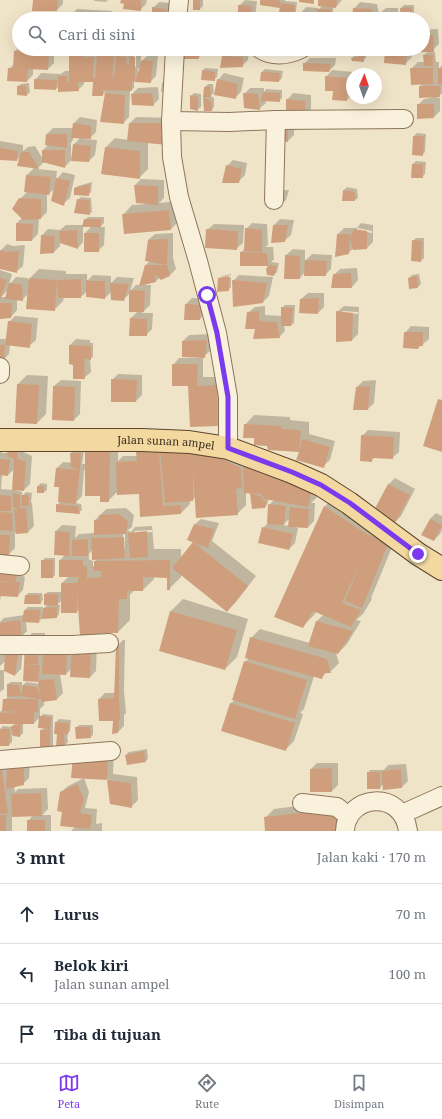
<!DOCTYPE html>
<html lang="id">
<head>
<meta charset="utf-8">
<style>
  :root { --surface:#fff; --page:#f2f2f3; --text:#1f2937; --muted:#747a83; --line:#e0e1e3; --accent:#7c3aed }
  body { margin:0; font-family:"Noto Serif",serif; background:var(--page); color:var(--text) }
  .compass { position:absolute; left:346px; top:68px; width:36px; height:36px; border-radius:50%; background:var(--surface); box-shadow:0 4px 16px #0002; rotate:2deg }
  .stop { position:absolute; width:12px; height:12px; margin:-9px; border:3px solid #7c3aed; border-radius:50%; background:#fff }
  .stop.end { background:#7c3aed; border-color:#fff; box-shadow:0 1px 4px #0008 }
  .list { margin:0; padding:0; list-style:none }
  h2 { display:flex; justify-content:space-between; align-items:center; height:52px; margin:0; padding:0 16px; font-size:17px }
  h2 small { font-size:13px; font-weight:400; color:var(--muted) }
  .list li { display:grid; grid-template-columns:26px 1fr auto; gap:12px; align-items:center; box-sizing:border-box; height:60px; padding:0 16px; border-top:1px solid var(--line) }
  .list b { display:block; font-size:15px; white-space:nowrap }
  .list p { margin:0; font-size:13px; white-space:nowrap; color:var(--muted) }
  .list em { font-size:13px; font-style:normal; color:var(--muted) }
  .icon { flex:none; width:22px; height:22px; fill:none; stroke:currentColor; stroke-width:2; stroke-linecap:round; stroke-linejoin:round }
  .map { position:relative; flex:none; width:442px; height:831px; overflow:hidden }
  .search { position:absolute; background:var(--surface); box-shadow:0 4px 16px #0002; left:12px; right:12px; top:12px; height:44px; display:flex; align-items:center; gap:10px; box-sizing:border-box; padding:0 14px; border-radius:22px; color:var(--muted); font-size:15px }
  .sheet { height:232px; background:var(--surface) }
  nav { display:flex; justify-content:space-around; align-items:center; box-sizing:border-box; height:56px; border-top:1px solid var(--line); background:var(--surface); font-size:11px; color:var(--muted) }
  nav a { display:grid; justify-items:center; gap:2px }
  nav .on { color:var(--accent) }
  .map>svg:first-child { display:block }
  .shadow { fill:#0003; fill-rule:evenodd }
  .building { fill:#cf9f7d }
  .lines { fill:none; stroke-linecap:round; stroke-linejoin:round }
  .minor-casing { stroke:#8d765c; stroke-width:20 }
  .major-casing { stroke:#5b4430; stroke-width:24 }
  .minor { stroke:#faf1dc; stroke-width:18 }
  .major { stroke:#f3d9a0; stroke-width:22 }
  .route { stroke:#7c3aed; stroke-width:5 }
  .labels { text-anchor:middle; stroke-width:3; stroke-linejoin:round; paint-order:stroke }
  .street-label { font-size:11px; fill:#3d2e20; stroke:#f7eed8 }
</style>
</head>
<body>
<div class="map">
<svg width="442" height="831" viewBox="0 0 442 831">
  <rect width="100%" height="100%" fill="#f0e4c8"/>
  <!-- shadow -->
  <g class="shadow">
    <path d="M34,0H63V4L57,10Z"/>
    <path d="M94,0H108L106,2L94,1Z"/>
    <path d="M122,0H147L146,4L140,10L125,3Z"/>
    <path d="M194,0H203V6L200,9Z"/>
    <path d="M245,0L257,1L255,19H239V6Z"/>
    <path d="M261,0H285V1L297,2L295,19H270L277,12H280L281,7L261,5Z"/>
    <path d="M319,0H342L336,7H333V13L330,16H317V19H300V14L306,7L318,8V10L322,6Z"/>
    <path d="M159,2L171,3V19H153V8Z"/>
    <path d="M360,2L377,4L379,14L386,8H398V19H379V15L375,19H353L354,9Z"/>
    <path d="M404,5H414V14L411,17L401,8Z"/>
    <path d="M77,9L112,11V19H71V15Z"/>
    <path d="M319,18H335V19H318Z"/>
    <path d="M438,29L439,44L431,52H435L436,62H439V69L442,65V93L437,98H440V111L434,117L418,118V105L424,99L431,98V96L420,87L423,83L411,69L418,62H425L424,55L429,51L415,49H423V30Z"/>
    <path d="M18,48L54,49V63L48,69L33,68V75L27,81L9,69L15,63V51Z"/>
    <path d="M74,49H89L90,52H99V54L104,49L119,50V55L123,51H132V55L134,53V67H136V52H135L137,51H141V62L149,54L158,55L156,76L150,82L134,81V88L130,90L129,117L123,123L102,121L106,92L102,95L94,81H84V84L78,90L59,86L56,89L35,80L41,73L61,74L65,71H70V53ZM141,66L138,74V69Z"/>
    <path d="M186,49H205V52L198,58Z"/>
    <path d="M219,49H238L237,51H249L248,60L242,66L223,57L228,51Z"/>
    <path d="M386,49H412V57L406,63Z"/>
    <path d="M363,52H366V58L363,61L352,58L355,55H360Z"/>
    <path d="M310,58H336L335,65L329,71L304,64Z"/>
    <path d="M205,68L218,69L217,77L214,80L203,71Z"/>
    <path d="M265,69L283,71L282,78L279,81L262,72Z"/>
    <path d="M332,70L353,72L352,86L350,88V97L347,100L334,90L326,77Z"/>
    <path d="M224,73L244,78L241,92L235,98L218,80Z"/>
    <path d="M165,80L170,92H161L162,83Z"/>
    <path d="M29,83L30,92L27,95L18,86L21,84Z"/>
    <path d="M208,84H213L214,93L210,96L214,98V107L212,110H205L204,97L205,87Z"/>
    <path d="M158,87L159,99L153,105L132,94L138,88Z"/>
    <path d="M250,88H264V92L266,89L282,90V98L279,101L265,100L266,103L259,109L244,94Z"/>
    <path d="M194,93L201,94V107L198,109L191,96Z"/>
    <path d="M293,93L311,95V109L305,115L287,100Z"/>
    <path d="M80,117L97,120L96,132L90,138L86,137L85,139L97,140L95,155L89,161L71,160L65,167L44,162L37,169L57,171L56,180L63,172L75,175L70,198L63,204L55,188L49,194H47V212L41,218H39L38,234L32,240H17V223L22,218L20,199L27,192L25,191L27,175L35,167L21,156L17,160L0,159V141L23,145V151L28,147L35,146L43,159V150L49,144L47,134L53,128H73L74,123ZM73,137H81L74,144L72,159H71V143L73,140Z"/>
    <path d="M136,117L172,118L148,142V169L139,178L102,174L106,147L115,138L128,140L130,123Z"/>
    <path d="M294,121V135L288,141L270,140Z"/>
    <path d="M417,133L426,134L425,152L422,155L414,136Z"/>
    <path d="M233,160L247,163L245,175L238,182L227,166Z"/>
    <path d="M416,161L426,162L425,174L422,177L413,164Z"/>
    <path d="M141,179L164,180V198L159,203L178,201L180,220L171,229L123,215L132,205L147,204L135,185Z"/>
    <path d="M92,182L91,192L88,195L75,188L78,186Z"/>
    <path d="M347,187L357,189L358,198L355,200L344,190Z"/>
    <path d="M283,190H289L286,200L284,202L280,201Z"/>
    <path d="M81,197L91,198L92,212L89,214L78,200Z"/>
    <path d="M88,217H104V223L100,227H105L104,245L98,251L85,233L92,226H83V242L78,248L60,242V246L54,252L42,235L48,229L60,230L66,225H83L85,220Z"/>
    <path d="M280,219L294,220L291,235L284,241L274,225Z"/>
    <path d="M252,223L267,224L268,245L265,247H273L274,259L271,262L279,263L277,272L274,275L267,269L269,265H241V252L245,249L246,229Z"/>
    <path d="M361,223L373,225V242L367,248H354L348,253L338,234L344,228H357ZM357,228L372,231V233L357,230Z"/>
    <path d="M214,224L244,225L243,243L236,249L207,230Z"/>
    <path d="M173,233V258L176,269L170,275L161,279L159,278L156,281L144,285H151L150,305L142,313H153L152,329L146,335L131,318L138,311L130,293L123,300L111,292L105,298L87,291L81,297H64L63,301L54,310L28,294L22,300H17V310L11,317L0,318V270L12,274L9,285L16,277L28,278V280L39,269L66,271V274H87V281L93,275L111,276V283L117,277L134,278L130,291L136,285H140L146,265L150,261L148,240L155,234ZM8,290L7,297H1Z"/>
    <path d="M416,238H424V258L421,261L413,241Z"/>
    <path d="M7,244L13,246L25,245L23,266L16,272L1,268V250Z"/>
    <path d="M293,249L305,250V261L312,254L332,255L331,269L325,275L305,272L300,278L286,255Z"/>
    <path d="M357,268L358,280L352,287L334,275L340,269Z"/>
    <path d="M231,274V275L221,277L222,276Z"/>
    <path d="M419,274L421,284L418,287L409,278L412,275Z"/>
    <path d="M239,275L273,277L269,296L263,302L233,281Z"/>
    <path d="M220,277V279L231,277V287L228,290L219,278Z"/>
    <path d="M308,293H324V307L318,313L301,299Z"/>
    <path d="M192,298L207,299L206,313L200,319L186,304Z"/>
    <path d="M285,305H295L294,323L291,325H284L285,331L279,337L256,328L248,313L255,307L265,306V315L282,316V308Z"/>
    <path d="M344,306L359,307L358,334L352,340L337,312ZM342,311L358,312V314L342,313Z"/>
    <path d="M15,316L38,318L36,340L29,346L10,345L9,354L3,360H0V339H7L9,322Z"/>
    <path d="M411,326L429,327V339L418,348L405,333Z"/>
    <path d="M212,334L210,351L203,357V377H226L227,416L218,425L173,365L179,358H200V357L183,341L189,335Z"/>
    <path d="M76,339L90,340V343H93V357L90,359L91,372L84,378L74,364L70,345Z"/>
    <path d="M118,374L142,375V395L136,401L112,380Z"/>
    <path d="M27,375L48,376L46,414L37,423L18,384Z"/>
    <path d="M61,380L81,381L80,414L74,420L54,386Z"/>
    <path d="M376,380L374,403L368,409L357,387L363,381Z"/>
    <path d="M254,415L290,417V420L309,422V434L335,441L330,460L323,466L301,451L269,449L268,445L255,437L245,425Z"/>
    <path d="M368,430L400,432L399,452L392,458L375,457L371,461L362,436Z"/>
    <path d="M118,439V461L123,456H137V452L146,443L168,442L320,481L317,497L311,503H315L314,521L308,527L294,526V527L298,528L295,543L289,549L263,528L268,523L269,505L274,500L269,499L267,504L264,507L251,494L246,492V505L237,514L195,497L193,500H190V504L181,513L141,516L140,493L118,491L108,501L101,495L86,470H84L82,496L75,503L81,504L82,510L79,512L57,505L61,501L60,486H55L57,468L63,462L72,463L71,453L74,451H84L82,464H86ZM290,518L289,526L283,525Z"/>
    <path d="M0,443H2V453H8L20,443L19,453L21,451L32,456L30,484L24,490L15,489V490L22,492V496L26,492L32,493L31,503H32L34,526L28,532L15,533V548L9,554H0ZM14,469L13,490L1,489L2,475H8Z"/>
    <path d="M395,478L415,489L401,516L395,522L375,512L389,484Z"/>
    <path d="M41,483L47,484V490L44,492L38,486Z"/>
    <path d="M336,495L397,535L371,598L372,599L363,614L356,620L361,621L347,644L338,653H336L339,663L330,672H327L321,678L314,676L304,709L300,713L303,714L294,741L285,750L222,730L231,703L235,700L245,662L249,658L251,638L260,629L310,643L317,621L324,614L317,611L314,615L302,627L275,616L325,506Z"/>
    <path d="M126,508L134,515L132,527L127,531H130V533L135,527L152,526L154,549H181V558L194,541V525L201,519L219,523L212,541L256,576L236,602L227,611L181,574V577L169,589L168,577L154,576V579L143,590H134L130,595V620L118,632H106L101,637L79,610L76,612L62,600L57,605H60L59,614L57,617L42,618L39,622H26L27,631L21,637L0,638V622L4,618L24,615L25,610L28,607H43L42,610L48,604L45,594L48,592H62V583L69,576L60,560L65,555L56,531L62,525L76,526L75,538L79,534L95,533V520L106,509ZM152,530V532L134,533V531ZM123,532H125V549H123ZM92,550L98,558L95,561V566H93V561L88,559H89V554Z"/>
    <path d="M436,513L442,516V529L440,534L434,540L430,519Z"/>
    <path d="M45,558H55V575L53,577L42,561Z"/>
    <path d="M23,563L22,576L25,577L23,590L17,596L1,595L0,601V565Z"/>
    <path d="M28,593H42L43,600L40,603L26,596Z"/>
    <path d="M183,599L248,619L237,657L225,669L160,650L171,611Z"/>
    <path d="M32,633H45L44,650L97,641L96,671L90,677L72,676V668L66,674H60L63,693L57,699L44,701V705L40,709V717L43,714L53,715V746L50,749L41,731L44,728L40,717L34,723H23V733L20,736L12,735V742L9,745L0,729L3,726L12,727L15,723H0V712L3,709L4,700L8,697V684L11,682H22V686L26,682L40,684L39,681L24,680L25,665L27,663L26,639Z"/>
    <path d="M123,640H125L124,691L126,713L124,715V726L118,732L114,720L99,699L105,693H115L117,646Z"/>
    <path d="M12,647L23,648L21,669L15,675L6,660L0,666V652L4,651L5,655Z"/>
    <path d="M0,670H4V689L0,692Z"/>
    <path d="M59,719L71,720L70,731L67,734L68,742L65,745L58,733L56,722Z"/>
    <path d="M79,725H93V735L90,737L76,728Z"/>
    <path d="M147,749L148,758L146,761L126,755L129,752Z"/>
    <path d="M114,752L113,774L137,777L138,800L132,806L110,803L108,779L72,777Z"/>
    <path d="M0,757L30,762L29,778L23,784L14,786L15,792L18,789L47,788L48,809L42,815H51V831H28V821L33,815L12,816V831H0Z"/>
    <path d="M317,763H338V785L332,791L311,769Z"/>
    <path d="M406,764L408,781L402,787L383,784L380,788L368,773L370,770H384L388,765Z"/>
    <path d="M84,778L89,792L85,808L97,809L96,824L102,823V831H71L75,827L63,811L61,792L68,786Z"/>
    <path d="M345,800L348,827L266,831L265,818L274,809Z"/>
  </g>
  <!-- building -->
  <g class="building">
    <path d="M33,0H58L57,11H32Z"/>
    <path d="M121,0H141V11L123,9L124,4L120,3Z"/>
    <rect x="193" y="0" width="7" height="10"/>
    <path d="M260,0H280V8L260,5Z"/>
    <path d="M299,0H314V4L299,2Z"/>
    <path d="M318,0H337L336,8L318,6Z"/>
    <path d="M281,3L295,5L294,18L278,16Z"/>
    <path d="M238,5L252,6L251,19H238Z"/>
    <path d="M152,7L166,9V19H152Z"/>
    <path d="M412,7V18L401,19L400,8Z"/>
    <path d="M353,8L372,9L373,19H352Z"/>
    <path d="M317,9H331L330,17H316Z"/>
    <path d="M299,13L312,14V19H299Z"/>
    <path d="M378,13L392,14V19H378Z"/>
    <path d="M70,15L107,17V19H70Z"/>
    <path d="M423,35H433L434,52H414V49H423Z"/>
    <path d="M185,49H199V59H183Z"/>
    <path d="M218,49H236V53L218,51Z"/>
    <path d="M385,49H407L406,65L384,63Z"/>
    <path d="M14,51L49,52L48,70L28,69L27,82L7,81L8,68H13Z"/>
    <path d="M69,53H84V57H94L93,78H95L97,55L114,56L112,80L115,72L116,56L127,57L126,63L129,64L130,56L135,57V82L132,81V91L103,90V96H92L93,82H78L79,91L58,92V76H67V82L69,83Z"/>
    <path d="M360,54H364V62L352,61L351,58L358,57Z"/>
    <path d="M423,55H433V66H424Z"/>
    <path d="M222,56L243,57V67L220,68Z"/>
    <path d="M142,60L153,61L151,83L135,82Z"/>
    <path d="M303,63L331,64L329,72L303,71Z"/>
    <path d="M410,68H433V84L411,85Z"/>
    <rect x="438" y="68" width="4" height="16"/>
    <path d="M202,70L215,72V81L201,80Z"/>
    <path d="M261,72L280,73L279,82L260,81Z"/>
    <path d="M325,76L347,78V101L332,100L333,91H325Z"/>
    <path d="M34,79L57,80L56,90L34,89Z"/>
    <path d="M217,79L238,84L236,99L214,95Z"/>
    <path d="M26,85L27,96L17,95V86Z"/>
    <path d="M210,86L211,97H203L204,87Z"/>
    <path d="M419,86H440V97L419,98Z"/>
    <path d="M263,92L280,93V102L261,101Z"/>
    <path d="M105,93L125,95L124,124L100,122Z"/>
    <path d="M152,93L154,106L132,105L131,94Z"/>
    <path d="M243,93L258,94L260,110L244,108Z"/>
    <path d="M190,95L198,97V111L190,109Z"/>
    <path d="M203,97L211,101L212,111H204Z"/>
    <path d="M286,99L305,101V116L286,113Z"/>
    <path d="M417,104H434V118L417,119Z"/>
    <path d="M73,123L91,126V139L71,138Z"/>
    <path d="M129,123H166L167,145L127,141Z"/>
    <path d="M288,127V142L269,141V128Z"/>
    <path d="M46,134H67V148L45,145Z"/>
    <path d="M413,136H424L423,156L412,155Z"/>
    <path d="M73,144L91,146L89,162L71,161Z"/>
    <path d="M105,147L140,151V179L101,174Z"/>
    <path d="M0,148L18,151L17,161L0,160Z"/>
    <path d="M42,150H65V168L42,162Z"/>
    <path d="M21,152H29L39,169L17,166Z"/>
    <path d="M412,164H423V178H411Z"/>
    <path d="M226,165L242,169L239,183H222Z"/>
    <path d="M26,175L51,177L49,195L24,192Z"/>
    <path d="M56,178L70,181L64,206L51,201Z"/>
    <path d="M90,184L89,196L74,195V188Z"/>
    <path d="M134,185L158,186V205L136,203Z"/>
    <path d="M343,190L355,192V201H342Z"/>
    <path d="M19,198L41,199V219L23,220L12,209Z"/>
    <path d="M77,199L89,200L90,215L74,213Z"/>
    <path d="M169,210L171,230L124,234L122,214Z"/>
    <path d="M84,219H101V227H82Z"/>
    <path d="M16,223L33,224L32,241H16Z"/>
    <path d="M273,225H288L285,242L271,243Z"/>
    <path d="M245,228L262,230V252L244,251Z"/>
    <path d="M206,229L238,231L237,250L205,248Z"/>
    <path d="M354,229L367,231V249L353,250L350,238Z"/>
    <path d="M77,230L78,249L60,243L59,231Z"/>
    <rect x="84" y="233" width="15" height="19"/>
    <path d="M337,234H350L349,254L335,257Z"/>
    <path d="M41,235L55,236L54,253L40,254Z"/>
    <path d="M168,239L167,265L145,261L148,240Z"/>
    <path d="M412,240L422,241L421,262L411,261Z"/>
    <path d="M0,250L7,252L19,251L17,273L0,269Z"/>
    <path d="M240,252L267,253L268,265L277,266L274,276L267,275L266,269L268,266H240Z"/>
    <path d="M285,255L300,256V279H284Z"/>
    <path d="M305,260L327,261L326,276H304Z"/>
    <path d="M145,265H167L170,276L161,280L155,274L156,282L139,286Z"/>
    <path d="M351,273L352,288H331L333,274Z"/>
    <path d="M229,276V291L217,292L218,278Z"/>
    <path d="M417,276L418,288L409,289L408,278Z"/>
    <path d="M0,278L7,280L0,300Z"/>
    <path d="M29,278L57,280L55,311L26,309Z"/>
    <path d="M81,279V298H58L57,280Z"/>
    <path d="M86,280L91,281H105V299L86,297Z"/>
    <path d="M232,280L267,283L263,303L233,307Z"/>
    <path d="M9,283L22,284L23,301L5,299Z"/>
    <path d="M110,283L129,284L124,301L111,300Z"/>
    <path d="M129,290L145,291L144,312H129Z"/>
    <path d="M319,298L318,314L299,313L300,299Z"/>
    <path d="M0,303H12L11,318L0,319Z"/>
    <path d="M185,304L201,305L200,320H184Z"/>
    <path d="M281,307L293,308L291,326H281Z"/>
    <path d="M259,311V321L277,322L280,338L253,339L255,329H245L247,312Z"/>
    <path d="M336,311L353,313L352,341L336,342Z"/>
    <path d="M130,318L147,319V336H129Z"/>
    <path d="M8,321L32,324L30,348L5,345Z"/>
    <path d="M404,332H423V346H419L418,349L403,348Z"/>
    <path d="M207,340L205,358L182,357V341Z"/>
    <path d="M0,345H5L4,361H0Z"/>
    <path d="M69,345L91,346V360L84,358L85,379H73V365L69,364Z"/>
    <path d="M172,364H198L197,386L217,385L218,426L190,427L188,386H172Z"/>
    <path d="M111,379L137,380L136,402H111Z"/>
    <path d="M17,384L39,385L37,424L15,423Z"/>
    <path d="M53,386L75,387L74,421L52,420Z"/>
    <path d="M370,386L368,410H353L356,387Z"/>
    <path d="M438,399L442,400V452L423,446Z"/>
    <path d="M244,424L282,426L281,429L301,430L299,452L268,450L267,446L254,445V438H243Z"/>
    <path d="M361,435L394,437L393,459L372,458V462L360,461Z"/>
    <path d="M302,439L330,447L324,468L296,460L299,452Z"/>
    <path d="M8,445L18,446L17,458L26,462L24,491L12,490L14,458L7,457Z"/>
    <path d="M85,448H110L109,502H100V496H85Z"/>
    <path d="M159,450L163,506L181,505V514L140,517L139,494L117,495L116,462L137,461L136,452Z"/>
    <path d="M188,450L192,454L209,453L241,468L242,488L236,489L238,515L196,518L193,469V501L165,503L160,452Z"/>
    <path d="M70,453H81L80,470L71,467Z"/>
    <path d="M0,459L10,460L8,476L0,475Z"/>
    <path d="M243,467H262L312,490L308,507L265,499L261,494L244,493Z"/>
    <path d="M56,468L80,470L76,504L58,502L59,487H54Z"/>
    <path d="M388,484L410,495L395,523L373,512Z"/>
    <rect x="37" y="486" width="7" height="7"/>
    <path d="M13,493L20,495V509L13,507Z"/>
    <path d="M250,493L260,496L267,503L265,508L252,509Z"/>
    <path d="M0,495L11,496V511H0Z"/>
    <path d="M22,495H29V506H21Z"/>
    <path d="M56,504L78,506L80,514L56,512Z"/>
    <path d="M268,504L286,506L284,525L267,524Z"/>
    <path d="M324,506L365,533L388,544L362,608L345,601L361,562L342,603L361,610L351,627L313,611L303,628L274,617Z"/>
    <path d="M290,507L309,509L308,528L288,527Z"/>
    <path d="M26,508L28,533L16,534L14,509Z"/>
    <path d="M0,512L12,513L13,531L0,530Z"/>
    <path d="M119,514L128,521L126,534L94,535V520H99V515Z"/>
    <path d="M430,519L442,525L434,541L421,535Z"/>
    <path d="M194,524L214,529L208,548L187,540Z"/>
    <path d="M262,527L293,534L289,550L258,543Z"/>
    <path d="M55,531L70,532L69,556L54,555Z"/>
    <path d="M147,531L148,557L130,558L128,533Z"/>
    <path d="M0,535H10L9,555H0Z"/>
    <path d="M124,537L125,558L92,560L91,538Z"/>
    <path d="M88,539V556H72V540Z"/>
    <path d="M193,542L248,586L227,612L172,568Z"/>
    <rect x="41" y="560" width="12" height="18"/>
    <path d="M59,560H83V565L87,567V578L101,577V571H94V561L170,560V590H167V578L143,577V591H127V599H119L118,633H101V638L80,636L77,591V613H61V583H77L79,577H59Z"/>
    <path d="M0,568L17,569L16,582H20L18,597L0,596V582H14L0,581Z"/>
    <path d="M44,594H58V606L44,605Z"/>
    <path d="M25,595H39L41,604H24Z"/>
    <path d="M57,607V618L42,619L43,608Z"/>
    <path d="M24,610H40L39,623L22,622Z"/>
    <path d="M170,611L237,630L225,670L159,651Z"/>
    <path d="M20,620L22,638L0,639V623Z"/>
    <path d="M316,621L353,631L338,654L308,646Z"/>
    <path d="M250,637L327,659L331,673H324L322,679L245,658Z"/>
    <path d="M25,639H39L38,664H24Z"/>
    <path d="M72,646L91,647L90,678L70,677Z"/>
    <path d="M116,646H119V698L120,720H119L118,733L112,734L113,721H99L98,699L114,698Z"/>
    <path d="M43,650L67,651L66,675L42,674Z"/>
    <path d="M5,652L18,654L15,676L4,671Z"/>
    <path d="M244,661L307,680L295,719L232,700Z"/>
    <path d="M24,664L40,665L38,682L23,681Z"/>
    <path d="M54,679L57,700L42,702L41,699H38L21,696L23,685L37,687L41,699L38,682L40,680Z"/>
    <path d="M7,684L19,685L21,696L7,697Z"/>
    <path d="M3,699H38V712H34V724H21L20,737L13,736L11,726L21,724H0V713L17,712L2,711Z"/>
    <path d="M230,703L295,723L286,751L221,731Z"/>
    <path d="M39,716L51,717L50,729L38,728Z"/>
    <path d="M55,722L69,723L68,735L64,734L65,746L56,747L57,734H54Z"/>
    <path d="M75,727H90L91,738L76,739Z"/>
    <path d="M0,729H10L9,746H0Z"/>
    <path d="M50,729V750L40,749V730Z"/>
    <path d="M144,751L146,762L127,765L125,755Z"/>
    <path d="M73,756L108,758L107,780L71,778Z"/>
    <path d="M0,765H1L8,813L0,814Z"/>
    <path d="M7,768H24V785L6,789Z"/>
    <path d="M332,768V792H310V769Z"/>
    <path d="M401,769L402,788L383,790L381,771Z"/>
    <rect x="367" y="772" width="13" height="17"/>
    <path d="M107,780L131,783L132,808L110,804Z"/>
    <path d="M77,784L84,799L80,813L92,815L90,829L60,826L62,812L57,811L60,792Z"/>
    <path d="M41,793L42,816L12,817L11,794Z"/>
    <path d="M336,809L339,831H265L264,817Z"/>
    <rect x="0" y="815" width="6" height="16"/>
    <rect x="27" y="820" width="18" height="11"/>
  </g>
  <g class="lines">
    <!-- minor casing -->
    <g class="minor-casing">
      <g id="minor">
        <path d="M177,19L179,0"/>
        <path d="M175,49L171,121L172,157L179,197L198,261L217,333L228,397V448"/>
        <path d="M260,49C273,57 288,55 301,49"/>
        <path d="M171,121L229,122L276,120L404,119"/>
        <path d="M274,200L276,120"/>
        <path d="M0,374V367"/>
        <path d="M0,564L20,566"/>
        <path d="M0,645H72L109,643"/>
        <path d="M0,760L111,751"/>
        <path d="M302,803L337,807L349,817"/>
        <path d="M402,814L442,796"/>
        <path d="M345,831C346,795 402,788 408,831"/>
      </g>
    </g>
    <!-- major casing -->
    <g class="major-casing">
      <g id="major">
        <path id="s1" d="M0,440H142L189,442L228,448L292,472L321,485L349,503L418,554L442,569"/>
      </g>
    </g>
    <!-- minor -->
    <use href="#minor" class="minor"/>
    <!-- major -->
    <use href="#major" class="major"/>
  </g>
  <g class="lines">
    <!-- route -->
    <path class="route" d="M207,295L217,333L228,397V448L292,472L321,485L350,503L418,554"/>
  </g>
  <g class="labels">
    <!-- street labels -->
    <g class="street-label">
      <text dy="4" stroke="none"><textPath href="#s1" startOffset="166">Jalan sunan ampel</textPath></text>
    </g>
  </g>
</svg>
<svg class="compass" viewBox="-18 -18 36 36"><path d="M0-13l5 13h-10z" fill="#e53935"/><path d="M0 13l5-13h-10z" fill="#747a83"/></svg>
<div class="stop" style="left:207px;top:295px"></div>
<div class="stop end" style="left:418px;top:554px"></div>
<div class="search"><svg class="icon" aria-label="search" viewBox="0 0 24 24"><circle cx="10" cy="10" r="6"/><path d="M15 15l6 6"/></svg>Cari di sini</div>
</div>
<section class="sheet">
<h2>3 mnt<small>Jalan kaki · 170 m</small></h2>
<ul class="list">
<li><svg class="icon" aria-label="ahead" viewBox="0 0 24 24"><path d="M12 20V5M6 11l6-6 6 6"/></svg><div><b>Lurus</b></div><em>70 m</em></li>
<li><svg class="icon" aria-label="left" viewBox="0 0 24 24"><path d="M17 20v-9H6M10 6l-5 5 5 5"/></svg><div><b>Belok kiri</b><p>Jalan sunan ampel</p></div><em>100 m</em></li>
<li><svg class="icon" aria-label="arrive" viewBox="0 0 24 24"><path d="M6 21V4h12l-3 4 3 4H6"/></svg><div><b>Tiba di tujuan</b></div></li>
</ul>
</section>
<nav>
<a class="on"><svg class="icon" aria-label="map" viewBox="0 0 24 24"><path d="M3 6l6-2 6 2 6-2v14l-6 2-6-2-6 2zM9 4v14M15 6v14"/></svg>Peta</a>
<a><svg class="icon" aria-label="directions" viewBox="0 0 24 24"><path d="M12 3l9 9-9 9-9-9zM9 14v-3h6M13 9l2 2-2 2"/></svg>Rute</a>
<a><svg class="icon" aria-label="saved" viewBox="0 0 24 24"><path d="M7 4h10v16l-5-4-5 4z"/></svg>Disimpan</a>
</nav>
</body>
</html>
